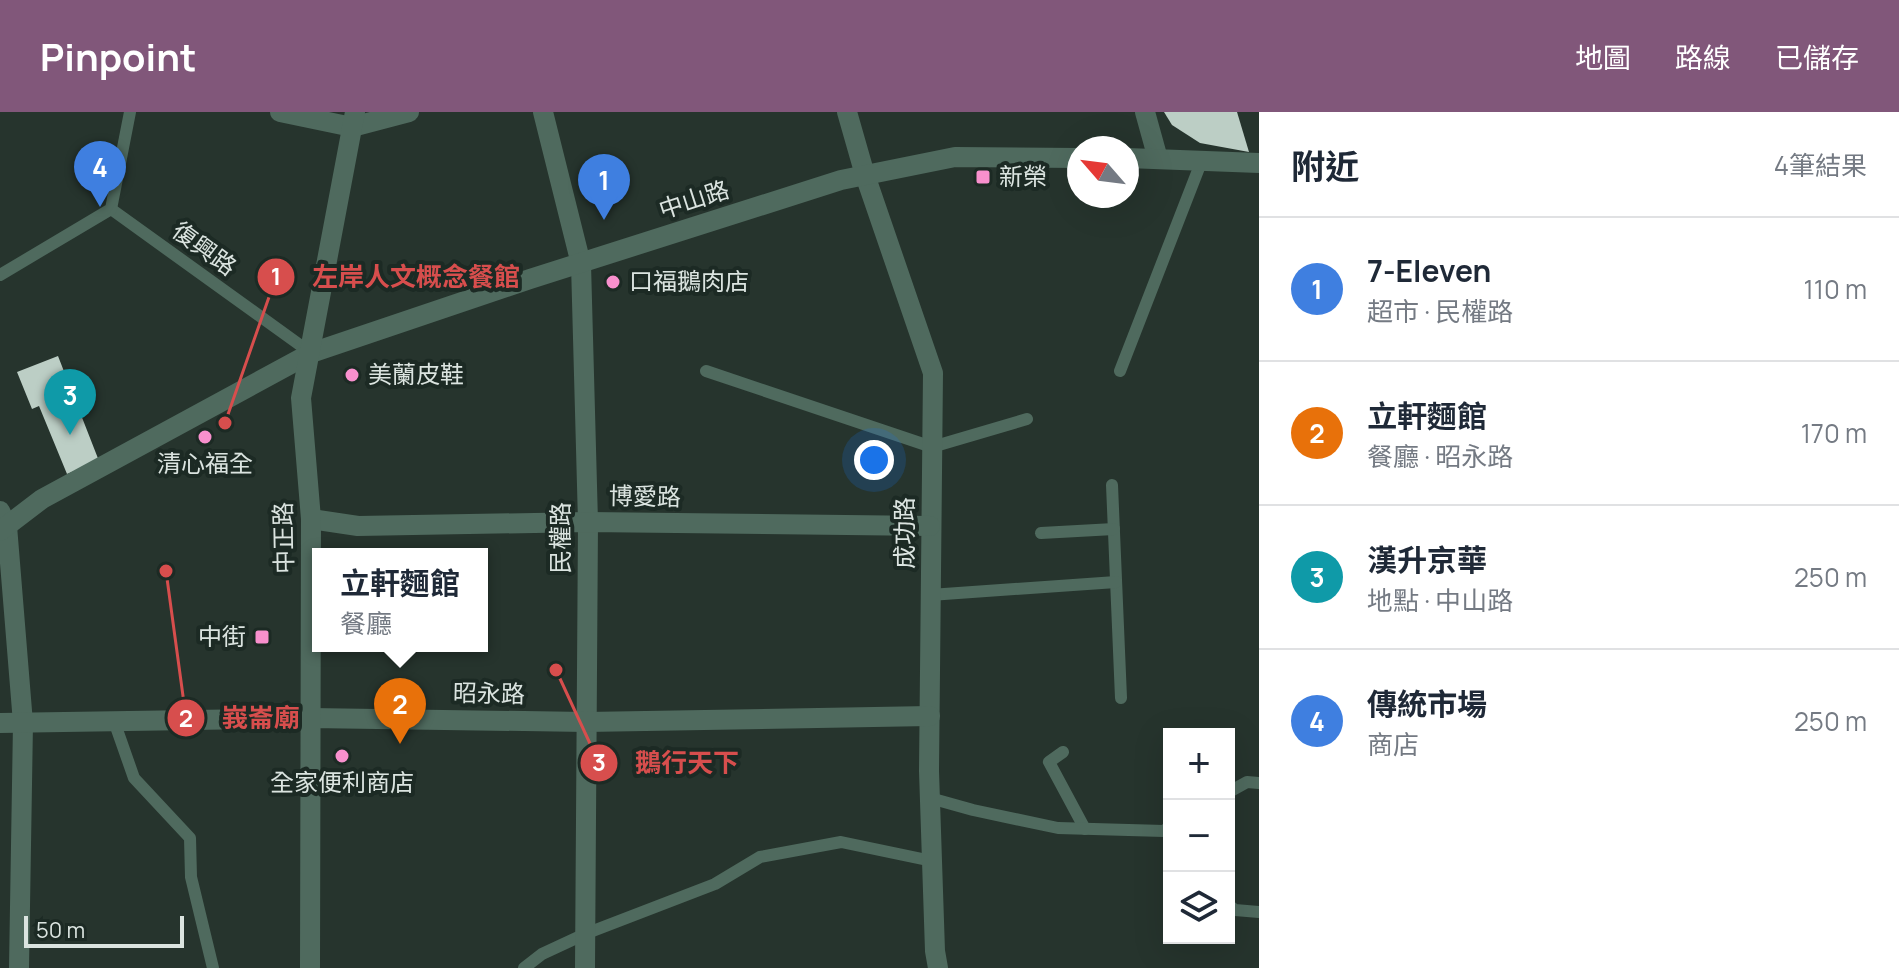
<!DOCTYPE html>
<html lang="zh-TW">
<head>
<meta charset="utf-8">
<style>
  :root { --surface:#fff; --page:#f6f6f7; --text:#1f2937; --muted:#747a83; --line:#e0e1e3; --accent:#81577a }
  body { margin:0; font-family:Manrope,"Noto Sans TC",sans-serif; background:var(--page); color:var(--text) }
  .controls { position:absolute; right:24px; bottom:24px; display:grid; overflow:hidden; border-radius:0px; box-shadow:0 8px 32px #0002 }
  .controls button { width:72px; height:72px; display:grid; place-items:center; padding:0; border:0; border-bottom:2px solid var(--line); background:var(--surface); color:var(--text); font:40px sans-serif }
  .compass { position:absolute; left:1067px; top:24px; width:72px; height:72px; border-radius:50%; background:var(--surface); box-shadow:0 8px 32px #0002; rotate:298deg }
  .scale { position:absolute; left:24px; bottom:20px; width:160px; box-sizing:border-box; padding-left:8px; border:4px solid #dbe4e0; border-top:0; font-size:22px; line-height:28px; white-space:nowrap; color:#dbe4e0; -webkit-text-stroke:6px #1c2a24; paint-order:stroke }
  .you { position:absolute; left:874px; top:348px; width:28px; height:28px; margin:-20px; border:6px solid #fff; border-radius:50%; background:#1a73e8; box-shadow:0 0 0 12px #1a73e833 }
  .badge { display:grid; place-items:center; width:52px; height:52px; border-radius:50%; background:var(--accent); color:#fff; font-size:26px; font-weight:700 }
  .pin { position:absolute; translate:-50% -66px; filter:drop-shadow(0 2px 4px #0008) }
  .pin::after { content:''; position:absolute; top:42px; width:28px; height:24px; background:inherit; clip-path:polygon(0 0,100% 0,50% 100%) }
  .popup { position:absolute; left:312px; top:436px; width:176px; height:104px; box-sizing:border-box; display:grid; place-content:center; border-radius:0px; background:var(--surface); filter:drop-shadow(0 2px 6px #0005); font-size:26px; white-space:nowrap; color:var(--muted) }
  .popup b { font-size:30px; color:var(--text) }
  .popup::after { content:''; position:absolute; left:50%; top:100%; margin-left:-16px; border:16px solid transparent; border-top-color:var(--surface) }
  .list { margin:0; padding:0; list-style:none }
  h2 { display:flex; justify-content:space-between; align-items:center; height:104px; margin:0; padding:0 32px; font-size:34px }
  h2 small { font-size:26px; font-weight:400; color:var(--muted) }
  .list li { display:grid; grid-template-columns:52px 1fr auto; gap:24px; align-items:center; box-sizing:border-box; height:144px; padding:0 32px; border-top:2px solid var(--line) }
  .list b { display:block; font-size:30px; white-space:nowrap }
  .list p { margin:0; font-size:26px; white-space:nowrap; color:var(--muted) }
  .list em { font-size:26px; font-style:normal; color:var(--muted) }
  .icon { flex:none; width:44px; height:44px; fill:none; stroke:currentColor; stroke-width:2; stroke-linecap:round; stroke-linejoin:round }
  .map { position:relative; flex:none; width:1259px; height:856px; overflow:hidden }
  header { display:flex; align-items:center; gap:48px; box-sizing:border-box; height:112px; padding:0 40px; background:var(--accent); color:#fff }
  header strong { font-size:38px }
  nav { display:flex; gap:44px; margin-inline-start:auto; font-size:28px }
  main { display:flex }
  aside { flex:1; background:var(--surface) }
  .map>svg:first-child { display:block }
  .building { fill:#bccec5 }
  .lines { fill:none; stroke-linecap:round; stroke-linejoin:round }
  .service { stroke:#4f6a5e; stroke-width:12 }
  .minor { stroke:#4f6a5e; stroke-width:20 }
  .tertiary { stroke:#4f6a5e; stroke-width:20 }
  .poi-dot { fill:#f890cd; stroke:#1c2a24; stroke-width:3 }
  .labels { text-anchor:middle; stroke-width:8; stroke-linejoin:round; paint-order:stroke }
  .poi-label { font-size:24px; fill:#dbe4e0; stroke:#1c2a24; text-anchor:start }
  .street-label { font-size:24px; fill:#dbe4e0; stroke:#1c2a24 }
  .leader { fill:none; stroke:#d74e4d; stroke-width:3 }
  .callout-dot { fill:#d74e4d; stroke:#1c2a24; stroke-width:3 }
  .mark-label { font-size:24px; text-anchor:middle; font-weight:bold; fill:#fff }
  .callout-label { font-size:26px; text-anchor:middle; font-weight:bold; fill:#d74e4d; stroke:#1c2a24; stroke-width:8; stroke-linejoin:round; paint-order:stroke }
</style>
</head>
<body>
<header>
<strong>Pinpoint</strong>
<nav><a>地圖</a><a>路線</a><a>已儲存</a></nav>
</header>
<main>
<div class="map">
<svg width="1259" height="856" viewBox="0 0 1259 856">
  <rect width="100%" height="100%" fill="#26342d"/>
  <!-- building -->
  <g class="building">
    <path d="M1164,0H1237L1249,40L1200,31L1172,13Z"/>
    <path d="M58,244L99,349L67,362L39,294L32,297L17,260Z"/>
  </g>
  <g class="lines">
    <!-- service -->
    <g class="service">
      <path d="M111,97L311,241"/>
      <path d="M0,163L111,97L130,0"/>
      <path d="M706,259L932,335L1027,307"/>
      <path d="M1120,259L1202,48"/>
      <path d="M1112,373L1121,586"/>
      <path d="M1041,421L1114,417"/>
      <path d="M930,483L1116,470"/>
      <path d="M114,609L134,666L190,726L191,765L213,856"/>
      <path d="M1063,640L1049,650L1085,717"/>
      <path d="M1229,680L1247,670L1259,671"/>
      <path d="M930,686L973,698L1058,716L1164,719L1169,715"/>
      <path d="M1229,793L1235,798L1259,800"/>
      <path d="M524,856L542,842L585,822L715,772L760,745L841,730L932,749"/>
    </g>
    <!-- minor -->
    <g class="minor">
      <path d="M280,0L352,15L409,0"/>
      <path d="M543,0L581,152L588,410L585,856"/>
      <path d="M847,0L865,63L933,261L929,659L935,839L938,856"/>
      <path d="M1145,0L1158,47"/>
      <path d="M0,399L7,414L23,611L19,856"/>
      <path d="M311,407L358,414L588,410L930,414"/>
      <path d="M0,611L311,606L586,610L930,604"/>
    </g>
    <!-- tertiary -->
    <g class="tertiary">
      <path d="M1127,46L1259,51"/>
      <path d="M0,419L42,387L311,241L530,167L841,68L955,45L1079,46"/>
      <path d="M310,856L311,407L301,286L355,0"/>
    </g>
  </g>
  <!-- markers -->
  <g class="poi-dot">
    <rect x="975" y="57" width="16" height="16" rx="4"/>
    <circle cx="613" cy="170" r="8"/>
    <circle cx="352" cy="263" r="8"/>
    <circle cx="205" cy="325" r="8"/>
    <rect x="254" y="517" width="16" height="16" rx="4"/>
    <circle cx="342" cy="644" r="8"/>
  </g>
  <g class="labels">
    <!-- poi labels -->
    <g class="poi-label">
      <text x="999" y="73">新榮</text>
      <text x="629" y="178">口福鵝肉店</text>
      <text x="368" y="271">美蘭皮鞋</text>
      <text x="205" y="360" text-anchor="middle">清心福全</text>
      <text x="246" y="533" text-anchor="end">中街</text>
      <text x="342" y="679" text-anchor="middle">全家便利商店</text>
    </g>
    <!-- street labels -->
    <g class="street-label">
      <text transform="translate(694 88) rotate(-18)" y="8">中山路</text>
      <text transform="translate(204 137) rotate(36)" y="8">復興路</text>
      <text transform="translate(645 385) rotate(1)" y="8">博愛路</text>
      <text transform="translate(905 421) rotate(-90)" y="8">成功路</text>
      <text transform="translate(284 426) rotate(-91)" y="8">中正路</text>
      <text transform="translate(561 426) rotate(-90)" y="8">民權路</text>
      <text transform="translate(489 582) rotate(1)" y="8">昭永路</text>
    </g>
  </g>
  <!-- callouts -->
  <path class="leader" d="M225 311L276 165M166 459L186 606M556 558L599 651"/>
  <g class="callout-dot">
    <circle cx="225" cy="311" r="8"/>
    <circle cx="166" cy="459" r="8"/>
    <circle cx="556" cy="558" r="8"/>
    <circle cx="276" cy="165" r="20"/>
    <circle cx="186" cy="606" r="20"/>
    <circle cx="599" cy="651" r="20"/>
  </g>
  <g class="mark-label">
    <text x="276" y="173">1</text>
    <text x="186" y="615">2</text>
    <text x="599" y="659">3</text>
  </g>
  <g class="callout-label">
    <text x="416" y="174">左岸人文概念餐館</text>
    <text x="261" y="615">峩崙廟</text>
    <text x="687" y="660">鵝行天下</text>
  </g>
</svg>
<div class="controls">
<button>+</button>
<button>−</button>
<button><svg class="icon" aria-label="layers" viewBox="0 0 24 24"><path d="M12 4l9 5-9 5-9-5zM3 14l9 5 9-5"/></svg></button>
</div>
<svg class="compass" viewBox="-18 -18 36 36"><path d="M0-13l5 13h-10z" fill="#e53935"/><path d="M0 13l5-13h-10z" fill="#747a83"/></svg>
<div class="scale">50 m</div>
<div class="you"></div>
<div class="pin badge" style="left:604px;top:108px;background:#3f7fe0">1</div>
<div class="pin badge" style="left:400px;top:632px;background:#e8710a">2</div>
<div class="popup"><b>立軒麵館</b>餐廳</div>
<div class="pin badge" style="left:70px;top:323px;background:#0f9aa8">3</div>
<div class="pin badge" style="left:100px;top:95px;background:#3f7fe0">4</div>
</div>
<aside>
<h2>附近<small>4筆結果</small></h2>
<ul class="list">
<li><span class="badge" style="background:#3f7fe0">1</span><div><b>7-Eleven</b><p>超市 · 民權路</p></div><em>110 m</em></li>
<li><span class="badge" style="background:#e8710a">2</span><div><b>立軒麵館</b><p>餐廳 · 昭永路</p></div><em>170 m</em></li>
<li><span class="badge" style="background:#0f9aa8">3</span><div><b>漢升京華</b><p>地點 · 中山路</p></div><em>250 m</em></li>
<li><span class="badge" style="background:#3f7fe0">4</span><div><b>傳統市場</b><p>商店</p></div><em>250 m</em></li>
</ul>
</aside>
</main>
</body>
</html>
